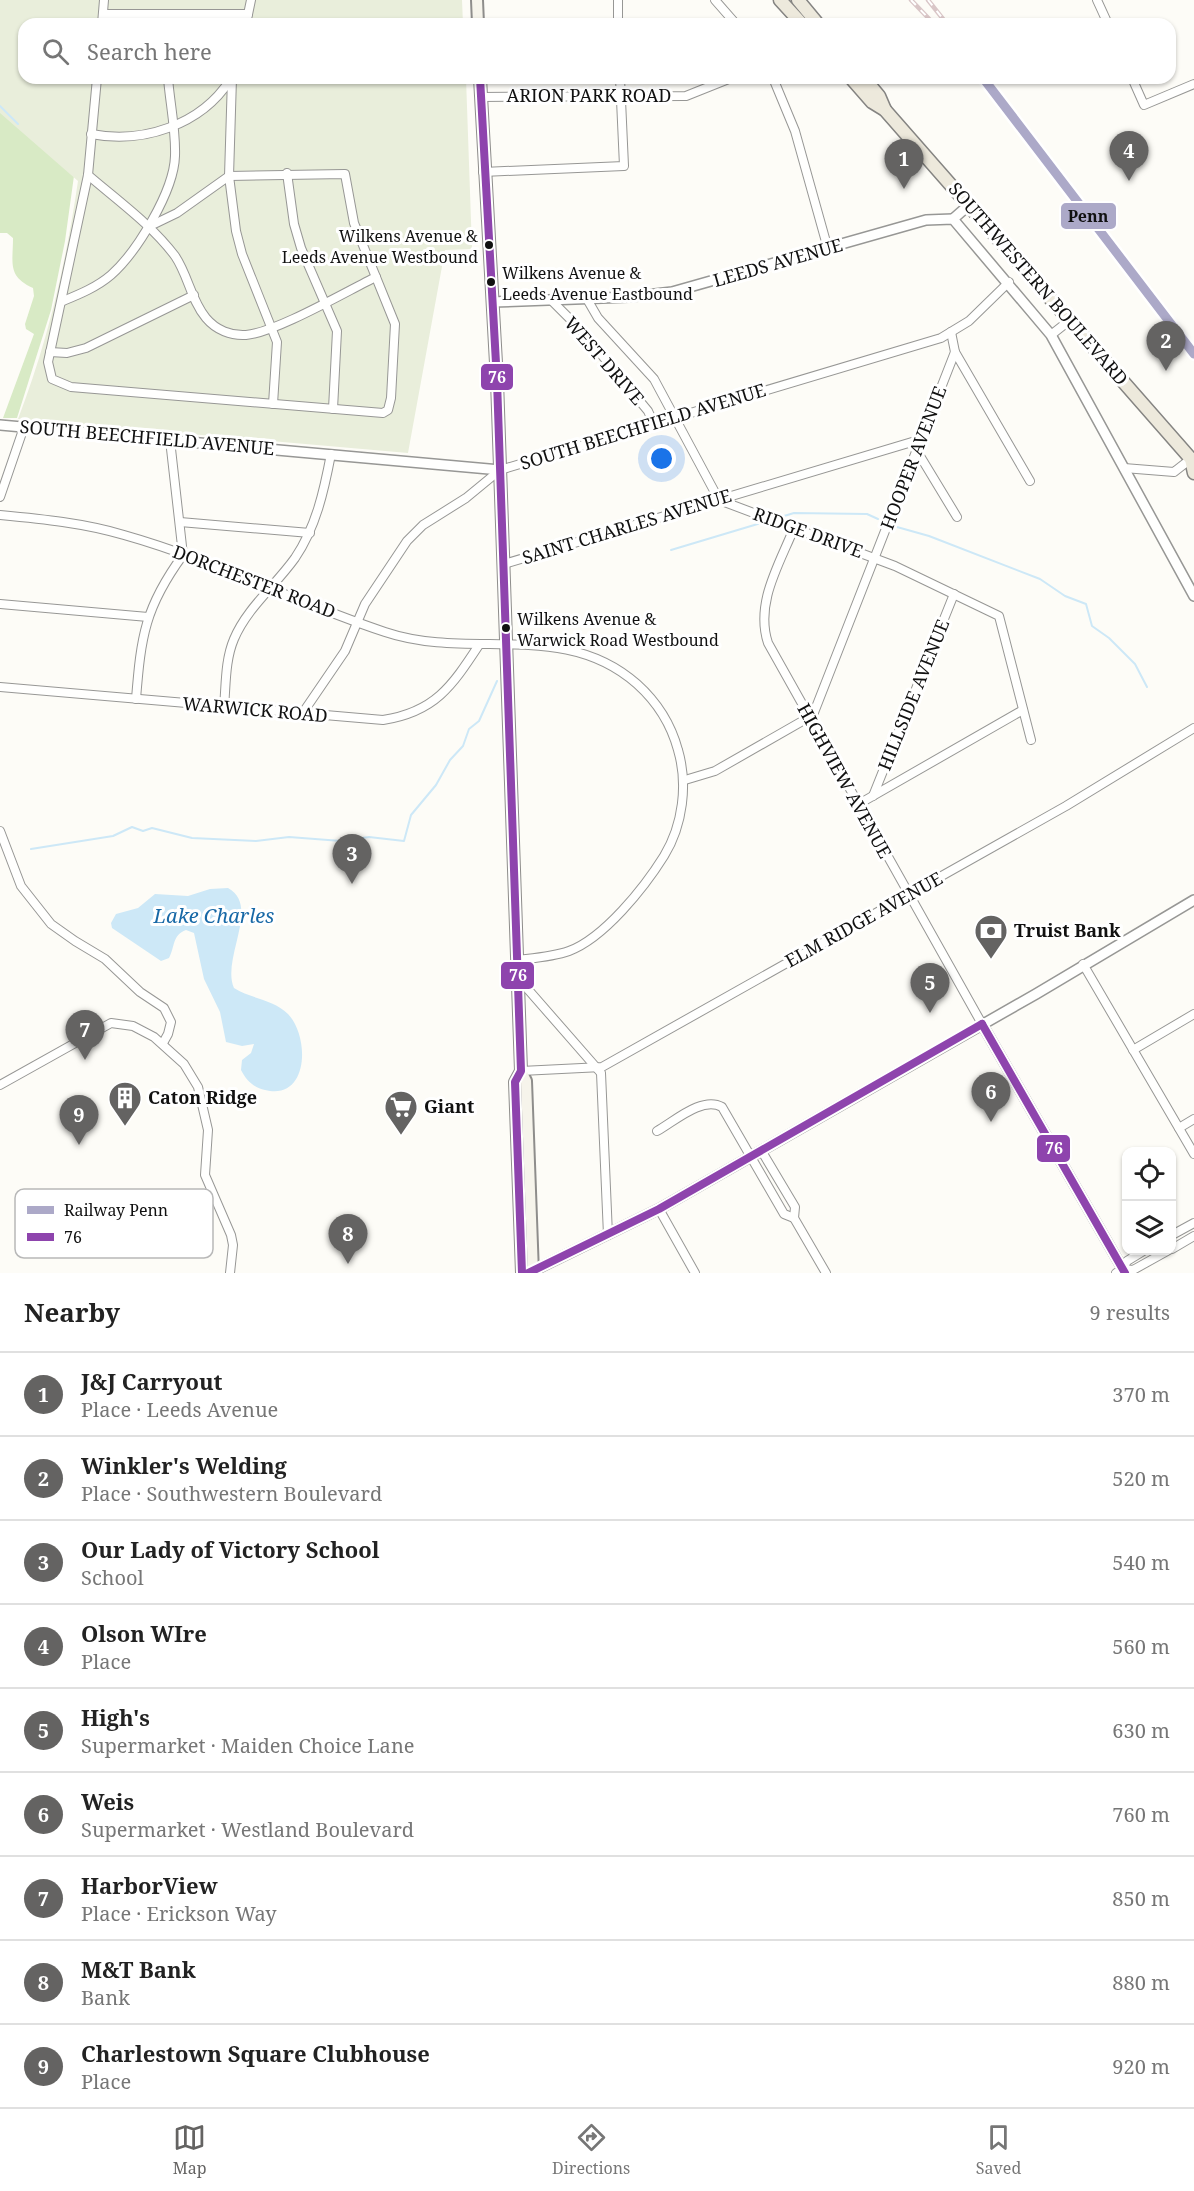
<!DOCTYPE html>
<html lang="en">
<head>
<meta charset="utf-8">
<style>
  :root { --surface:#fff; --page:#f2f2f2; --text:#222; --muted:#767676; --line:#e0e0e0; --accent:#646362 }
  body { margin:0; font-family:"Noto Serif",serif; background:var(--page); color:var(--text) }
  .controls { position:absolute; right:18px; bottom:18px; display:grid; overflow:hidden; border-radius:12px; box-shadow:0 2px 4px #0004 }
  .controls button { width:54px; height:54px; display:grid; place-items:center; padding:0; border:0; border-bottom:2px solid var(--line); background:var(--surface); color:var(--text); font:30px sans-serif }
  .you { position:absolute; left:662px; top:459px; width:21px; height:21px; margin:-15px; border:4px solid #fff; border-radius:50%; background:#1a73e8; box-shadow:0 0 0 9px #1a73e833 }
  .badge { display:grid; place-items:center; width:39px; height:39px; border-radius:50%; background:var(--accent); color:#fff; font-size:20px; font-weight:700 }
  .pin { position:absolute; translate:-50% -50px; filter:drop-shadow(0 2px 3px #0008) }
  .pin::after { content:''; position:absolute; top:32px; width:21px; height:18px; background:inherit; clip-path:polygon(0 0,100% 0,50% 100%) }
  .list { margin:0; padding:0; list-style:none }
  h2 { display:flex; justify-content:space-between; align-items:center; height:78px; margin:0; padding:0 24px; font-size:26px }
  h2 small { font-size:20px; font-weight:400; color:var(--muted) }
  .list li { display:grid; grid-template-columns:39px 1fr auto; gap:18px; align-items:center; box-sizing:border-box; height:84px; padding:0 24px; border-top:2px solid var(--line) }
  .list b { display:block; font-size:22px; white-space:nowrap }
  .list p { margin:0; font-size:20px; white-space:nowrap; color:var(--muted) }
  .list em { font-size:20px; font-style:normal; color:var(--muted) }
  .icon { flex:none; width:33px; height:33px; fill:none; stroke:currentColor; stroke-width:2; stroke-linecap:round; stroke-linejoin:round }
  .map { position:relative; flex:none; width:1194px; height:1273px; overflow:hidden }
  .search { position:absolute; background:var(--surface); box-shadow:0 2px 4px #0004; left:18px; right:18px; top:18px; height:66px; display:flex; align-items:center; gap:15px; box-sizing:border-box; padding:0 21px; border-radius:18px; color:var(--muted); font-size:22px }
  .sheet { height:834px; background:var(--surface) }
  nav { display:flex; justify-content:space-around; align-items:center; box-sizing:border-box; height:84px; border-top:2px solid var(--line); background:var(--surface); font-size:16px; color:var(--muted) }
  nav a { display:grid; justify-items:center; gap:3px }
  nav .on { color:var(--accent) }
  .map>svg:first-child { display:block }
  .forest { fill:#d8eac5 }
  .cemetery { fill:#e9eedb }
  .water { fill:#cde8f7 }
  .lines { fill:none; stroke-linecap:round; stroke-linejoin:round }
  .stream { stroke:#cde8f7; stroke-width:2 }
  .minor-casing { stroke:#979795; stroke-width:10 }
  .tertiary-casing { stroke:#979795; stroke-width:12 }
  .secondary-casing { stroke:#8e8d8b; stroke-width:14 }
  .primary-casing { stroke:#858482; stroke-width:15 }
  .minor { stroke:#fffffe; stroke-width:8 }
  .tertiary { stroke:#fffffe; stroke-width:9 }
  .secondary { stroke:#f6f4eb; stroke-width:10 }
  .primary { stroke:#ede9dc; stroke-width:12 }
  .rail-casing { stroke:#d9c6c7; stroke-width:4.5 }
  .rail { stroke:#fff; stroke-width:2; stroke-dasharray:7; stroke-linecap:butt }
  .bus-1-casing { stroke:#fff; stroke-width:12 }
  .bus-1 { stroke:#8e44ad; stroke-width:8 }
  .rail-1-casing { stroke:#fff; stroke-width:14 }
  .rail-1 { stroke:#aca9c8; stroke-width:9 }
  .bus-dot { fill:#111; stroke:#fff; stroke-width:2 }
  .labels { text-anchor:middle; stroke-width:6; stroke-linejoin:round; paint-order:stroke }
  .bus-label { font-size:16px; fill:#111; stroke:#fff; text-anchor:start }
  .street-label { font-size:18px; fill:#111; stroke:#fff }
  .poi-label { font-size:18px; font-weight:bold; fill:#111; stroke:#fff; text-anchor:start }
  .water-label { font-size:20px; font-style:italic; fill:#1768a6; stroke:#fff }
  .key { fill:#fff; stroke:#b8b8b8; stroke-width:1.5 }
  .key-label { font-size:16px; fill:#111 }
  .line-badge { stroke:#fff; stroke-width:2 }
  .badge-label { font-size:16px; text-anchor:middle; font-weight:bold; fill:#fff }
  .pale-badge-label { font-size:16px; text-anchor:middle; font-weight:bold; fill:#111 }
</style>
</head>
<body>
<div class="map">
<svg width="1194" height="1273" viewBox="0 0 1194 1273">
  <rect width="100%" height="100%" fill="#fdfcf7"/>
  <!-- forest -->
  <path class="forest" d="M0,0L24,24V78L77,154L65,241L51,310L17,418H3L34,334L26,329L25,324L34,296L33,288C7,276 13,263 13,238L7,233H0Z"/>
  <!-- cemetery -->
  <path class="cemetery" d="M0,0H462L463,24H24V78H466L472,249L445,250L408,453L18,419C48,341 66,263 78,181L0,113Z"/>
  <!-- water -->
  <path class="water" d="M228,888C261,906 221,959 234,988C251,999 273,999 288,1014C310,1037 309,1101 265,1090C254,1088 246,1080 241,1070L242,1060L251,1053L254,1044L242,1046L226,1042L220,1012L204,979L194,933L186,930C172,935 175,947 169,958L161,961L112,928L111,923L116,914L138,908L155,894L188,896L210,889Z"/>
  <g class="lines">
    <!-- stream -->
    <g class="stream">
      <path d="M0,106L18,124"/>
      <path d="M784,516L794,513L867,514L878,519"/>
      <path d="M897,527L929,536L1040,579L1065,596L1086,604L1092,626L1109,638L1135,664L1147,687"/>
      <path d="M671,550L761,523"/>
      <path d="M31,849L113,836L132,827L143,831L152,828L192,838L256,841L289,837L341,841L369,837L404,841L411,815L436,785L450,760L463,746L469,729L479,721L497,681"/>
    </g>
    <!-- minor casing -->
    <g class="minor-casing">
      <g id="minor">
        <path d="M618,0V24"/>
        <path d="M715,0L736,24"/>
        <path d="M1097,0L1108,24"/>
        <path d="M103,14H248"/>
        <path d="M102,24L104,0"/>
        <path d="M246,24L251,0"/>
        <path d="M97,78L88,175L48,362L52,379L71,387L383,413L388,410L391,398L395,324L354,223L345,174L229,176L232,78"/>
        <path d="M773,78L795,131L828,249"/>
        <path d="M1132,78L1144,105L1194,84"/>
        <path d="M480,97L686,96L731,78"/>
        <path d="M91,134C143,144 201,125 230,80"/>
        <path d="M483,172L624,166L620,78"/>
        <path d="M287,173L294,224L301,248L337,331L333,409"/>
        <path d="M88,175C117,200 152,225 175,256C188,275 191,300 206,318C216,330 231,336 246,335C275,333 347,291 376,277"/>
        <path d="M148,227L177,213L229,176L236,231L242,254L277,342L273,404"/>
        <path d="M587,299L598,318L654,379L719,500L895,566L999,616L1031,740"/>
        <path d="M551,300L581,330L648,411L654,424"/>
        <path d="M63,301C80,294 97,287 111,275C137,252 174,191 175,156C176,130 170,104 168,78"/>
        <path d="M1051,335L1070,320"/>
        <path d="M50,352L67,353L86,348L194,295"/>
        <path d="M955,352L1030,481"/>
        <path d="M917,451L957,517"/>
        <path d="M1124,468L1174,472L1192,458"/>
        <path d="M0,497L24,427"/>
        <path d="M0,515C42,519 84,523 124,535C213,560 297,603 385,632C471,661 564,619 637,684C657,702 671,724 678,750C688,784 683,825 664,856C644,888 604,938 569,951C552,957 534,958 517,960"/>
        <path d="M180,522L310,533"/>
        <path d="M794,528C779,565 755,603 768,643L982,1024"/>
        <path d="M504,564L922,439"/>
        <path d="M0,604L148,617"/>
        <path d="M0,687L383,720C435,712 452,686 479,645"/>
        <path d="M136,699C141,636 145,607 183,555L170,440"/>
        <path d="M224,707C226,685 225,660 234,639C247,608 275,586 295,558C316,527 324,491 331,454"/>
        <path d="M302,714L345,651L365,604L407,541L423,525L466,498L500,470L941,338L969,321L1009,282"/>
        <path d="M685,780L715,771L813,715L955,352L951,332"/>
        <path d="M873,796L954,594"/>
        <path d="M857,805L1023,710"/>
        <path d="M0,831L21,886L51,924L75,941L105,959L140,992L164,1008L171,1022L168,1034L163,1043"/>
        <path d="M1083,964L1194,1154"/>
        <path d="M518,978L601,1073L608,1235"/>
        <path d="M1133,1050L1194,1014"/>
        <path d="M521,1071L602,1067L1066,806L1194,728"/>
        <path d="M0,1085L111,1023L133,1026L154,1037L184,1064L198,1087L208,1130L205,1175L231,1235L233,1245L230,1273"/>
        <path d="M1179,1128L1194,1119"/>
        <path d="M657,1131C675,1121 702,1096 722,1107L784,1214L794,1218"/>
        <path d="M761,1150L795,1207L794,1218L826,1273"/>
        <path d="M659,1209L695,1273"/>
        <path d="M1172,1235L1194,1223"/>
        <path d="M1172,1249L1194,1236"/>
        <path d="M1123,1269L1133,1270L1169,1250"/>
        <path d="M1116,1273L1123,1269L1127,1261L1145,1250"/>
      </g>
    </g>
    <!-- tertiary casing -->
    <g class="tertiary-casing">
      <g id="tertiary">
        <path d="M953,219L969,205"/>
        <path d="M493,302L629,297L672,292L926,220L953,219L1051,335L1194,596"/>
        <path d="M0,425L500,470"/>
        <path d="M982,1024L1125,1273"/>
        <path d="M529,1273L659,1209L1036,994L1194,900"/>
      </g>
    </g>
    <!-- secondary casing -->
    <g class="secondary-casing">
      <g id="secondary">
        <path d="M477,0L478,24"/>
        <path d="M480,78L497,381L521,1071L526,1081L533,1273"/>
        <path d="M521,1071L515,1082L522,1273"/>
      </g>
    </g>
    <!-- primary casing -->
    <g class="primary-casing">
      <g id="primary">
        <path d="M780,0L802,24"/>
        <path d="M798,0L818,24"/>
        <path d="M851,78L872,102L885,110L1191,459L1194,473"/>
        <path d="M864,78L879,96L885,110"/>
      </g>
    </g>
    <!-- minor -->
    <use href="#minor" class="minor"/>
    <!-- tertiary -->
    <use href="#tertiary" class="tertiary"/>
    <!-- secondary -->
    <use href="#secondary" class="secondary"/>
    <!-- primary -->
    <use href="#primary" class="primary"/>
    <!-- rail casing -->
    <g class="rail-casing">
      <g id="rail">
        <path d="M911,0L934,24"/>
        <path d="M928,0L947,24"/>
        <path d="M988,78L1194,347"/>
      </g>
    </g>
    <!-- rail -->
    <use href="#rail" class="rail"/>
    <!-- bus-1 casing -->
    <g class="bus-1-casing">
      <g id="bus-1">
        <path d="M480,78L497,381L521,1071L515,1082L522,1273"/>
        <path d="M982,1024L1125,1273"/>
        <path d="M528,1273L659,1209L982,1024"/>
      </g>
    </g>
    <!-- bus-1 -->
    <use href="#bus-1" class="bus-1"/>
    <!-- rail-1 casing -->
    <g class="rail-1-casing">
      <path id="rail-1" d="M983,78L1194,354"/>
    </g>
    <!-- rail-1 -->
    <use href="#rail-1" class="rail-1"/>
  </g>
  <!-- icons -->
  <defs>
    <g id="bank-pin" transform="scale(1.725)"><path d="M0 17L-7.5 6A9.5 9.5 0 1 1 7.5 6Z" fill="#646362" stroke="#fff"/><path d="M-6-4H6V4H-6ZM0-2.3a2.3 2.3 0 1 0 0 4.6a2.3 2.3 0 1 0 0-4.6Z" fill="#fff"/></g>
    <g id="building-pin" transform="scale(1.725)"><path d="M0 17L-7.5 6A9.5 9.5 0 1 1 7.5 6Z" fill="#646362" stroke="#fff"/><path d="M-4-6H4V6H1V3H-1V6H-4ZM-2.5-4.3h1.7v1.8h-1.7ZM.8-4.3h1.7v1.8H.8ZM-2.5-1h1.7V.8h-1.7ZM.8-1h1.7V.8H.8Z" fill="#fff"/></g>
    <g id="supermarket-pin" transform="scale(1.725)"><path d="M0 17L-7.5 6A9.5 9.5 0 1 1 7.5 6Z" fill="#646362" stroke="#fff"/><path d="M-6-5.5h2.5l.6 2H6L4.5 2H-2.5L-4.4-4H-6ZM-1.5 3.2a1.3 1.3 0 1 0 .1 0ZM3 3.2a1.3 1.3 0 1 0 .1 0Z" fill="#fff"/></g>
  </defs>
  <g fill-rule="evenodd">
    <use href="#bank-pin" x="991" y="931"/>
    <use href="#building-pin" x="125" y="1098"/>
    <use href="#supermarket-pin" x="401" y="1107"/>
  </g>
  <!-- markers -->
  <g class="bus-dot">
    <circle cx="489" cy="245" r="5"/>
    <circle cx="491" cy="282" r="5"/>
    <circle cx="506" cy="628" r="5"/>
  </g>
  <g class="labels">
    <!-- bus labels -->
    <g class="bus-label">
      <text x="478" y="242" text-anchor="end">Wilkens Avenue &amp;<tspan x="478" dy="21">Leeds Avenue Westbound</tspan></text>
      <text x="502" y="279">Wilkens Avenue &amp;<tspan x="502" dy="21">Leeds Avenue Eastbound</tspan></text>
      <text x="517" y="625">Wilkens Avenue &amp;<tspan x="517" dy="21">Warwick Road Westbound</tspan></text>
    </g>
    <!-- street labels -->
    <g class="street-label">
      <text x="589" y="102">ARION PARK ROAD</text>
      <text transform="translate(778 263) rotate(-16)" y="6">LEEDS AVENUE</text>
      <text transform="translate(1038 284) rotate(49)" y="6">SOUTHWESTERN BOULEVARD</text>
      <text transform="translate(604 361) rotate(49)" y="6">WEST DRIVE</text>
      <text transform="translate(643 427) rotate(-17)" y="6">SOUTH BEECHFIELD AVENUE</text>
      <text transform="translate(147 438) rotate(5)" y="6">SOUTH BEECHFIELD AVENUE</text>
      <text transform="translate(914 458) rotate(-69)" y="6">HOOPER AVENUE</text>
      <text transform="translate(627 527) rotate(-17)" y="6">SAINT CHARLES AVENUE</text>
      <text transform="translate(808 533) rotate(20)" y="6">RIDGE DRIVE</text>
      <text transform="translate(254 582) rotate(21)" y="6">DORCHESTER ROAD</text>
      <text transform="translate(914 695) rotate(-68)" y="6">HILLSIDE AVENUE</text>
      <text transform="translate(255 710) rotate(5)" y="6">WARWICK ROAD</text>
      <text transform="translate(844 781) rotate(61)" y="6">HIGHVIEW AVENUE</text>
      <text transform="translate(864 920) rotate(-29)" y="6">ELM RIDGE AVENUE</text>
    </g>
    <!-- poi labels -->
    <g class="poi-label">
      <text x="1014" y="937">Truist Bank</text>
      <text x="148" y="1104">Caton Ridge</text>
      <text x="424" y="1113">Giant</text>
    </g>
    <!-- water labels -->
    <g class="water-label">
      <text x="214" y="923">Lake Charles</text>
    </g>
  </g>
  <!-- legend -->
  <rect x="15" y="1189" width="198" height="69" rx="9" class="key"/>
  <rect x="27" y="1206" width="27" height="8" fill="#aca9c8"/>
  <rect x="27" y="1233" width="27" height="8" fill="#8e44ad"/>
  <g class="key-label">
    <text x="64" y="1216">Railway Penn</text>
    <text x="64" y="1243">76</text>
  </g>
  <g class="line-badge">
    <rect x="1060" y="202" width="57" height="28" rx="6" fill="#aca9c8"/>
    <rect x="480" y="363" width="34" height="28" rx="6" fill="#8e44ad"/>
    <rect x="500" y="961" width="35" height="29" rx="6" fill="#8e44ad"/>
    <rect x="1036" y="1134" width="35" height="29" rx="6" fill="#8e44ad"/>
  </g>
  <g class="badge-label">
    <text x="497" y="383">76</text>
    <text x="518" y="981">76</text>
    <text x="1054" y="1154">76</text>
  </g>
  <g class="pale-badge-label">
    <text x="1088" y="222">Penn</text>
  </g>
</svg>
<div class="controls">
<button><svg class="icon" aria-label="locate" viewBox="0 0 24 24"><circle cx="12" cy="12" r="6"/><path d="M12 2v4M12 18v4M2 12h4M18 12h4"/></svg></button>
<button><svg class="icon" aria-label="layers" viewBox="0 0 24 24"><path d="M12 4l9 5-9 5-9-5zM3 14l9 5 9-5"/></svg></button>
</div>
<div class="you"></div>
<div class="pin badge" style="left:904px;top:189px">1</div>
<div class="pin badge" style="left:1166px;top:371px">2</div>
<div class="pin badge" style="left:352px;top:884px">3</div>
<div class="pin badge" style="left:1129px;top:181px">4</div>
<div class="pin badge" style="left:930px;top:1013px">5</div>
<div class="pin badge" style="left:991px;top:1122px">6</div>
<div class="pin badge" style="left:85px;top:1060px">7</div>
<div class="pin badge" style="left:348px;top:1264px">8</div>
<div class="pin badge" style="left:79px;top:1145px">9</div>
<div class="search"><svg class="icon" aria-label="search" viewBox="0 0 24 24"><circle cx="10" cy="10" r="6"/><path d="M15 15l6 6"/></svg>Search here</div>
</div>
<section class="sheet">
<h2>Nearby<small>9 results</small></h2>
<ul class="list">
<li><span class="badge">1</span><div><b>J&amp;J Carryout</b><p>Place · Leeds Avenue</p></div><em>370 m</em></li>
<li><span class="badge">2</span><div><b>Winkler's Welding</b><p>Place · Southwestern Boulevard</p></div><em>520 m</em></li>
<li><span class="badge">3</span><div><b>Our Lady of Victory School</b><p>School</p></div><em>540 m</em></li>
<li><span class="badge">4</span><div><b>Olson WIre</b><p>Place</p></div><em>560 m</em></li>
<li><span class="badge">5</span><div><b>High's</b><p>Supermarket · Maiden Choice Lane</p></div><em>630 m</em></li>
<li><span class="badge">6</span><div><b>Weis</b><p>Supermarket · Westland Boulevard</p></div><em>760 m</em></li>
<li><span class="badge">7</span><div><b>HarborView</b><p>Place · Erickson Way</p></div><em>850 m</em></li>
<li><span class="badge">8</span><div><b>M&amp;T Bank</b><p>Bank</p></div><em>880 m</em></li>
<li><span class="badge">9</span><div><b>Charlestown Square Clubhouse</b><p>Place</p></div><em>920 m</em></li>
</ul>
</section>
<nav>
<a class="on"><svg class="icon" aria-label="map" viewBox="0 0 24 24"><path d="M3 6l6-2 6 2 6-2v14l-6 2-6-2-6 2zM9 4v14M15 6v14"/></svg>Map</a>
<a><svg class="icon" aria-label="directions" viewBox="0 0 24 24"><path d="M12 3l9 9-9 9-9-9zM9 14v-3h6M13 9l2 2-2 2"/></svg>Directions</a>
<a><svg class="icon" aria-label="saved" viewBox="0 0 24 24"><path d="M7 4h10v16l-5-4-5 4z"/></svg>Saved</a>
</nav>
</body>
</html>
